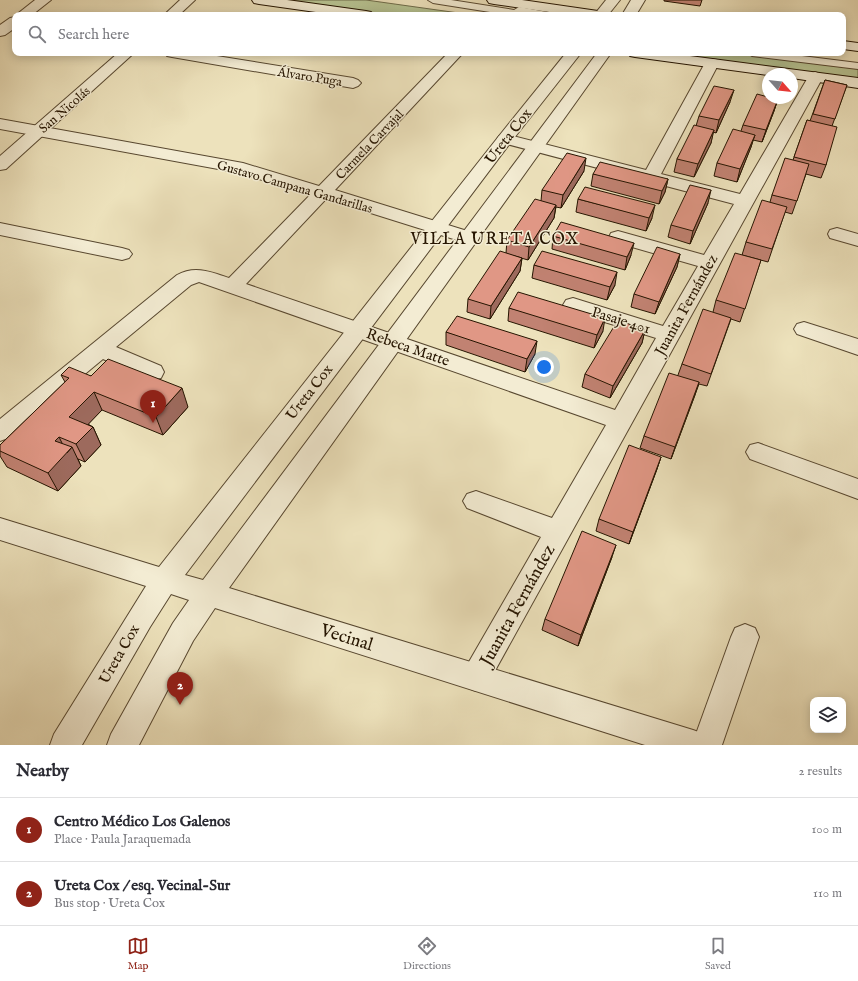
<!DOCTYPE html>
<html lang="en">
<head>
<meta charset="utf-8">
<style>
  :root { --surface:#fff; --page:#f2f2f3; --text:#2b2b33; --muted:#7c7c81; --line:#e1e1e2; --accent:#8f2418 }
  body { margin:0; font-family:"IM FELL English",serif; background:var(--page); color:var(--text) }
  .controls { position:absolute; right:12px; bottom:12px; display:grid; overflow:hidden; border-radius:8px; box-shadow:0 2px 10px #0003 }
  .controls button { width:36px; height:36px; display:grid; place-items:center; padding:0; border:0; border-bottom:1px solid var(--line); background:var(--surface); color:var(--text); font:20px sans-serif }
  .compass { position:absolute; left:762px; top:68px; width:36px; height:36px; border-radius:50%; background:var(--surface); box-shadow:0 2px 10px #0003; rotate:117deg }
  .you { position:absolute; left:544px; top:367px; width:14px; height:14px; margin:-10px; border:3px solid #fff; border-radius:50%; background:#1a73e8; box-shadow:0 0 0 6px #1a73e833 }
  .badge { display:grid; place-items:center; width:26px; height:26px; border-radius:50%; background:var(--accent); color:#fff; font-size:13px; font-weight:700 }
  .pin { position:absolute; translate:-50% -33px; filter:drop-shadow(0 1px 2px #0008) }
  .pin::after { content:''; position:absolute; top:21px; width:14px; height:12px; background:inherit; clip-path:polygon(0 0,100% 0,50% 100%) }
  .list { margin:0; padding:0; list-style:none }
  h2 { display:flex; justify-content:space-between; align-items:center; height:52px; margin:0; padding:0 16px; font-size:17px }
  h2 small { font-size:13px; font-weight:400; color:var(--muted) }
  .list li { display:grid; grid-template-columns:26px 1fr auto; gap:12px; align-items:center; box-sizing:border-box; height:64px; padding:0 16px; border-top:1px solid var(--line) }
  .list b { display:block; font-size:15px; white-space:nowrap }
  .list p { margin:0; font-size:13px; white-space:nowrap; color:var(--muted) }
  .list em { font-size:13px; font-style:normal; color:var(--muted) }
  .icon { flex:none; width:22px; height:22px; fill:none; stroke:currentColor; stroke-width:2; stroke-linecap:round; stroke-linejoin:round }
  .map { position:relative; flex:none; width:858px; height:745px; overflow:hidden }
  .search { position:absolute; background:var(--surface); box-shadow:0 2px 10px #0003; left:12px; right:12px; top:12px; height:44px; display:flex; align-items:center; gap:10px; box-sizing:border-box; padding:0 14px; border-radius:8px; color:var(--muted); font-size:15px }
  .sheet { height:180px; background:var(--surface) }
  nav { display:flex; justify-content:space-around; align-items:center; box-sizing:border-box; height:56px; border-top:1px solid var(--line); background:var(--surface); font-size:11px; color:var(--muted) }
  nav a { display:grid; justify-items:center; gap:2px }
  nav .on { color:var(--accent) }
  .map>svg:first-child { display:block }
  .green { fill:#b7c392; stroke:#6e6c4a }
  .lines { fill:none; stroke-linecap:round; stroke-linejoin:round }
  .service-casing { stroke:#584830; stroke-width:2 }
  .minor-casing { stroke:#584830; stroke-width:2 }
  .tertiary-casing { stroke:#584830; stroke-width:2 }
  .secondary-casing { stroke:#261501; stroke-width:2 }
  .service { fill:#f3ecd3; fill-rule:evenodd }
  .minor { fill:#f3ecd3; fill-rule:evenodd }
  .tertiary { fill:#f3ecd3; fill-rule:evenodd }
  .secondary { fill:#f3ecd3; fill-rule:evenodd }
  .wall { fill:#c18272; stroke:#261501 }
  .shaded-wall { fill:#9d6a5d; stroke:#261501 }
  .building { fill:#e09785; stroke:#261501 }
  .labels { text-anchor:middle; stroke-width:3; stroke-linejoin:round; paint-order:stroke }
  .far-street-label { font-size:13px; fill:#261501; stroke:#f3ecd3 }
  .street-label { font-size:15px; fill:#261501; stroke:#f3ecd3 }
  .neighbourhood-label { font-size:16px; letter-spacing:1px; fill:#261501; stroke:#f3ecd3 }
  .near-street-label { font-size:18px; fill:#261501; stroke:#f3ecd3 }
</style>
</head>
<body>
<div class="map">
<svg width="858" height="745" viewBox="0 0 858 745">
  <rect width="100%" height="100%" fill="#ede2bc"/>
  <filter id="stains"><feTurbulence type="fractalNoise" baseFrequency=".005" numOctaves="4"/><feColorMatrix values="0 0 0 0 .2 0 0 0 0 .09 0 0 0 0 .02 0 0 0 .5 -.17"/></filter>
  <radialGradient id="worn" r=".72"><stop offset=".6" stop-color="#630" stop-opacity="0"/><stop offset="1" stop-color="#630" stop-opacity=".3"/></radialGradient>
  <!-- green -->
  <g class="green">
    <path d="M285,0H366L473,15H391Z"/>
    <path d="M657,53H731L858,69V80Z"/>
  </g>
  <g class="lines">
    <!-- service casing -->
    <g class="service-casing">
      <g id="service">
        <path d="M428,0H451L514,10L519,7L547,12L552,15H509L433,3Z"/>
        <path d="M747,53H778L858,63V69L752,56Z"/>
      </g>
    </g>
    <!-- minor casing -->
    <g class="minor-casing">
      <g id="minor">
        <path d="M35,0H51L32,15H16Z"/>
        <path d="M15,17V28L5,35L0,36V25L10,18Z"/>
        <path d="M165,53H198L353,78L358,80L361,83L358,86L353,88L172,57L167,56Z"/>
        <path d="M448,53H463L335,190L477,234L479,238L477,242L470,244L463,242L326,199L246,284L615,410L656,338L566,310L563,305L566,300L573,298L663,326L698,266L611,241L609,237L611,233L618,231L704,255L734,204L499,142L497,139L499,136L505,134L646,170L705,63L707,60L712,59L717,60L719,63L661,174L740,194L810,74L815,72L820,74L823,77L486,687L476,691L466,687L461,677L466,667L541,537L467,508L463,501L467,494L476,491L552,518L606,425L199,282L191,285L116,347L161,366L164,372L161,378L153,380L145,378L103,359L8,438L0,441V419L177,275C195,265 211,272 229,278L310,195L240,173L0,129V119L243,163L319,186Z"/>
        <path d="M0,223L122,248L129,250L132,254L129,258L122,260L0,235Z"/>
        <path d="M837,228L858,234V246L830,238L828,234L830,230Z"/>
        <path d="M804,322L858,339V355L797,334L794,329L797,324Z"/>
        <path d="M758,443L858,479V499L750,459L746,452L750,445Z"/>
        <path d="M745,624L755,628L759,637L722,745H692L731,637L735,628Z"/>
      </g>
    </g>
    <!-- tertiary casing -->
    <g class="tertiary-casing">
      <g id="tertiary">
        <path d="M180,0H195L179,15H164Z"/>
        <path d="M606,0H620L608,15H594Z"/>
        <path d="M631,0H645L636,15H622Z"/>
        <path d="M118,53H134L6,169L0,170V156Z"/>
        <path d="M566,53H581L511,142L185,575L203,580L597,53H611L229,588L693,730L704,734L708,745H645L215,608L193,641L139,745H107L111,734L173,623L189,600L171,594L150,627L82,745H50L54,734L146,586L0,540V518L159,567L499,136Z"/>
      </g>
    </g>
    <!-- secondary casing -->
    <g class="secondary-casing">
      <g id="secondary">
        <path d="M252,0H287L366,11L371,12L373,15H337L259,4L254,3Z"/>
        <path d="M487,0H522L598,11L603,12L605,15H570L494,4L489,3Z"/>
        <path d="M843,41L858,43V51L843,49Z"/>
        <path d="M628,53H667L858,78V88L792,78V74H768V75L635,57L630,56Z"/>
      </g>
    </g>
    <!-- service -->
    <use href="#service" class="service"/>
    <!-- minor -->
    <use href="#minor" class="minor"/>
    <!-- tertiary -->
    <use href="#tertiary" class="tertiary"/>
    <!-- secondary -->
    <use href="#secondary" class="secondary"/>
  </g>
  <!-- wall -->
  <g class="wall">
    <path d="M664,0H702L700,6L664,1Z"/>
    <path d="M825,80L847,85L832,126L826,165L821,178L806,174L792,214L785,212L768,262L742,255L746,242L770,202L772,195L793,160L807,120L810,121Z"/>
    <path d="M778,99L774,111L762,142L753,140L751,147L737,182L714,176L717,163L741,131L743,125Z"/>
    <path d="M730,102L716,133L713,132L711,143L694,177L674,172L677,159L696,126L699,116Z"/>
    <path d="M584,171L561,208L556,207L554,218L528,260L507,254L522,258L520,271L490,319L467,312L468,299L506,253L507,240L541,201L542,190Z"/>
    <path d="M593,174L668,179L665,192L659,204L591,186Z"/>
    <path d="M578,199L652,218L646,231L576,212Z"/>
    <path d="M708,203L690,244L668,237L671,225Z"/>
    <path d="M553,236L631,255L625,270L552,249Z"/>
    <path d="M680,254L677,267L655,314L631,307L634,294Z"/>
    <path d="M761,260L740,322L731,319L707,386L699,384L671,459L640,448L644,436L678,375L682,364L713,312L716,300Z"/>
    <path d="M534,265L615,285L607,300L532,278Z"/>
    <path d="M509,308L603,331L594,348L508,321Z"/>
    <path d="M645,330L642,343L610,398L582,387L585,374Z"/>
    <path d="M446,332L535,354L525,372L446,345Z"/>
    <path d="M61,375L91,376L188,407L163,435L102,410L88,424L93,427L101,445L85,462L78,459L81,466L58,491L7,467L0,456V445L65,382Z"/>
    <path d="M661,457L657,469L629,544L596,531L599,519Z"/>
    <path d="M612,557L578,646L542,630L545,619Z"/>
  </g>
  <!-- shaded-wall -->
  <g class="shaded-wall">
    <path d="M734,90L730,102L716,133L719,120Z"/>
    <path d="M778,99L774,111L762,142L766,130Z"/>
    <path d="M714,130L711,143L694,177L698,164Z"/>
    <path d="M755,135L751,147L737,182L740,169Z"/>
    <path d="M586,158L584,171L561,208L563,195Z"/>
    <path d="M668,179L665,192L659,204L662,191Z"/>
    <path d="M711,190L708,203L690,244L693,231Z"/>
    <path d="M556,205L554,218L528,260L529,247Z"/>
    <path d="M655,205L652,218L646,231L649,218Z"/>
    <path d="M634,243L631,255L625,270L627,257Z"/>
    <path d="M680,254L677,267L655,314L659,302Z"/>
    <path d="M522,258L520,271L490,319L491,306Z"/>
    <path d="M617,272L615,285L607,300L610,287Z"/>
    <path d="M605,318L603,331L594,348L597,335Z"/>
    <path d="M645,330L642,343L610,398L613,386Z"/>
    <path d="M537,341L535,354L525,372L527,359Z"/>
    <path d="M699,382L695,395L671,459L675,447Z"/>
    <path d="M182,388L188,407L163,435L156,417Z"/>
    <path d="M94,392L102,410L78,435L69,417Z"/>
    <path d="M93,427L101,445L85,462L76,444Z"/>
    <path d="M59,437L67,453L72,447L81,466L58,491L48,473L55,441Z"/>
    <path d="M661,457L657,469L629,544L633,532Z"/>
    <path d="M616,545L612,557L578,646L581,635Z"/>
  </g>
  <!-- building -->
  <g class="building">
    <path d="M324,13L337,15H322Z"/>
    <path d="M825,80L847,85L835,119L813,114Z"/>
    <path d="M714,86L734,90L719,120L699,116Z"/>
    <path d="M757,94L768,97V98H774L778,99L766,130L743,125Z"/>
    <path d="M807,120L837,127L826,165L794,157Z"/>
    <path d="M694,125L714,130L698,164L677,159Z"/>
    <path d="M733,129L755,135L740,169L717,163Z"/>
    <path d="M567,153L586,158L563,195L542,190Z"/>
    <path d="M785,158L809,164L797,201L772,195Z"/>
    <path d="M600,162L668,179L662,191L593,174Z"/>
    <path d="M690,185L711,190L693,231L671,225Z"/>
    <path d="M585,187L655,205L649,218L578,199Z"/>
    <path d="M535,199L556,205L529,247L507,240Z"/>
    <path d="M762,200L787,207L772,249L746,242Z"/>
    <path d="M561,222L634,243L627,257L553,236Z"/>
    <path d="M657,247L680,254L659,302L634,294Z"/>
    <path d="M500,251L522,258L491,306L468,299Z"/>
    <path d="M542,251L617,272L610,287L534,265Z"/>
    <path d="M735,253L761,260L745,309L716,300Z"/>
    <path d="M518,292L605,318L597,335L509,308Z"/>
    <path d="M703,309L731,318L711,374L682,364Z"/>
    <path d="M457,316L537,341L527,359L446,332Z"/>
    <path d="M618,320L645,330L613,386L585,374Z"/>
    <path d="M108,359L182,388L156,417L94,392L69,417L93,427L76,444L59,437L55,441L72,447L48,473L0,451V445L69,378L61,375L69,367L91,376Z"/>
    <path d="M669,373L699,382L675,447L644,436Z"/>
    <path d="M629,445L661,457L633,532L599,519Z"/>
    <path d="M582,531L616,545L581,635L545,619Z"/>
  </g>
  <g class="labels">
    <!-- far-street labels -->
    <g class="far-street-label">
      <text transform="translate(310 76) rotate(9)" y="5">Álvaro Puga</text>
      <text transform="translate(64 109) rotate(-41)" y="5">San Nicolás</text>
      <text transform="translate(369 144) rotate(-46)" y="5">Carmela Carvajal</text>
      <text transform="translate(295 186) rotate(16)" y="5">Gustavo Campana Gandarillas</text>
    </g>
    <!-- street labels -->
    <g class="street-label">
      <text transform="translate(508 136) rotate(-52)" y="5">Ureta Cox</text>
      <text transform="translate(686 305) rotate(-61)" y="5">Juanita Fernández</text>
      <text transform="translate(621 320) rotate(17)" y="5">Pasaje 401</text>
      <text transform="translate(408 347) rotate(19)" y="5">Rebeca Matte</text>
      <text transform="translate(309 392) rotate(-52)" y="5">Ureta Cox</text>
      <text transform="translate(119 654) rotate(-60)" y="5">Ureta Cox</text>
    </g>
    <!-- neighbourhood labels -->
    <g class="neighbourhood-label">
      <text x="495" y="244">VILLA URETA COX</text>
    </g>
    <!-- near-street labels -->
    <g class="near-street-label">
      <text transform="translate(517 605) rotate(-61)" y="6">Juanita Fernández</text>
      <text transform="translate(347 637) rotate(17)" y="6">Vecinal</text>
    </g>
  </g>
  <rect width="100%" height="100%" filter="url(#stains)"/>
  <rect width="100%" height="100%" fill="url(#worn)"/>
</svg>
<div class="controls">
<button><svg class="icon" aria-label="layers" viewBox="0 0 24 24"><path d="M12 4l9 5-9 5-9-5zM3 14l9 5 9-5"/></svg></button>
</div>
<svg class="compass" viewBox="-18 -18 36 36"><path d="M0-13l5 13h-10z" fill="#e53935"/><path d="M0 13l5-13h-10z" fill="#7c7c81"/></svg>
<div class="you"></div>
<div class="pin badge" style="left:153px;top:423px">1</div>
<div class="pin badge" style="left:180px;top:705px">2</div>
<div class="search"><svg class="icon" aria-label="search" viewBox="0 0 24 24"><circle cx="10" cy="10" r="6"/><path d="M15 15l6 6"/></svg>Search here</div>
</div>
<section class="sheet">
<h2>Nearby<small>2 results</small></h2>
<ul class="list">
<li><span class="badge">1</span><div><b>Centro Médico Los Galenos</b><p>Place · Paula Jaraquemada</p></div><em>100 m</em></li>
<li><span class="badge">2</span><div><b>Ureta Cox / esq. Vecinal-Sur</b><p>Bus stop · Ureta Cox</p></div><em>110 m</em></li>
</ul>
</section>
<nav>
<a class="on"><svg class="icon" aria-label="map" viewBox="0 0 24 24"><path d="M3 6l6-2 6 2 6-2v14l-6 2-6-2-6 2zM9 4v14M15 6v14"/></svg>Map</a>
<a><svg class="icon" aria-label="directions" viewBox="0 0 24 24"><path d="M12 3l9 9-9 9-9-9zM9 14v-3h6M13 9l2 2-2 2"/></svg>Directions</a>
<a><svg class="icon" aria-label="saved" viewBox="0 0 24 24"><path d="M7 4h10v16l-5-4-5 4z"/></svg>Saved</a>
</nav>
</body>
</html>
